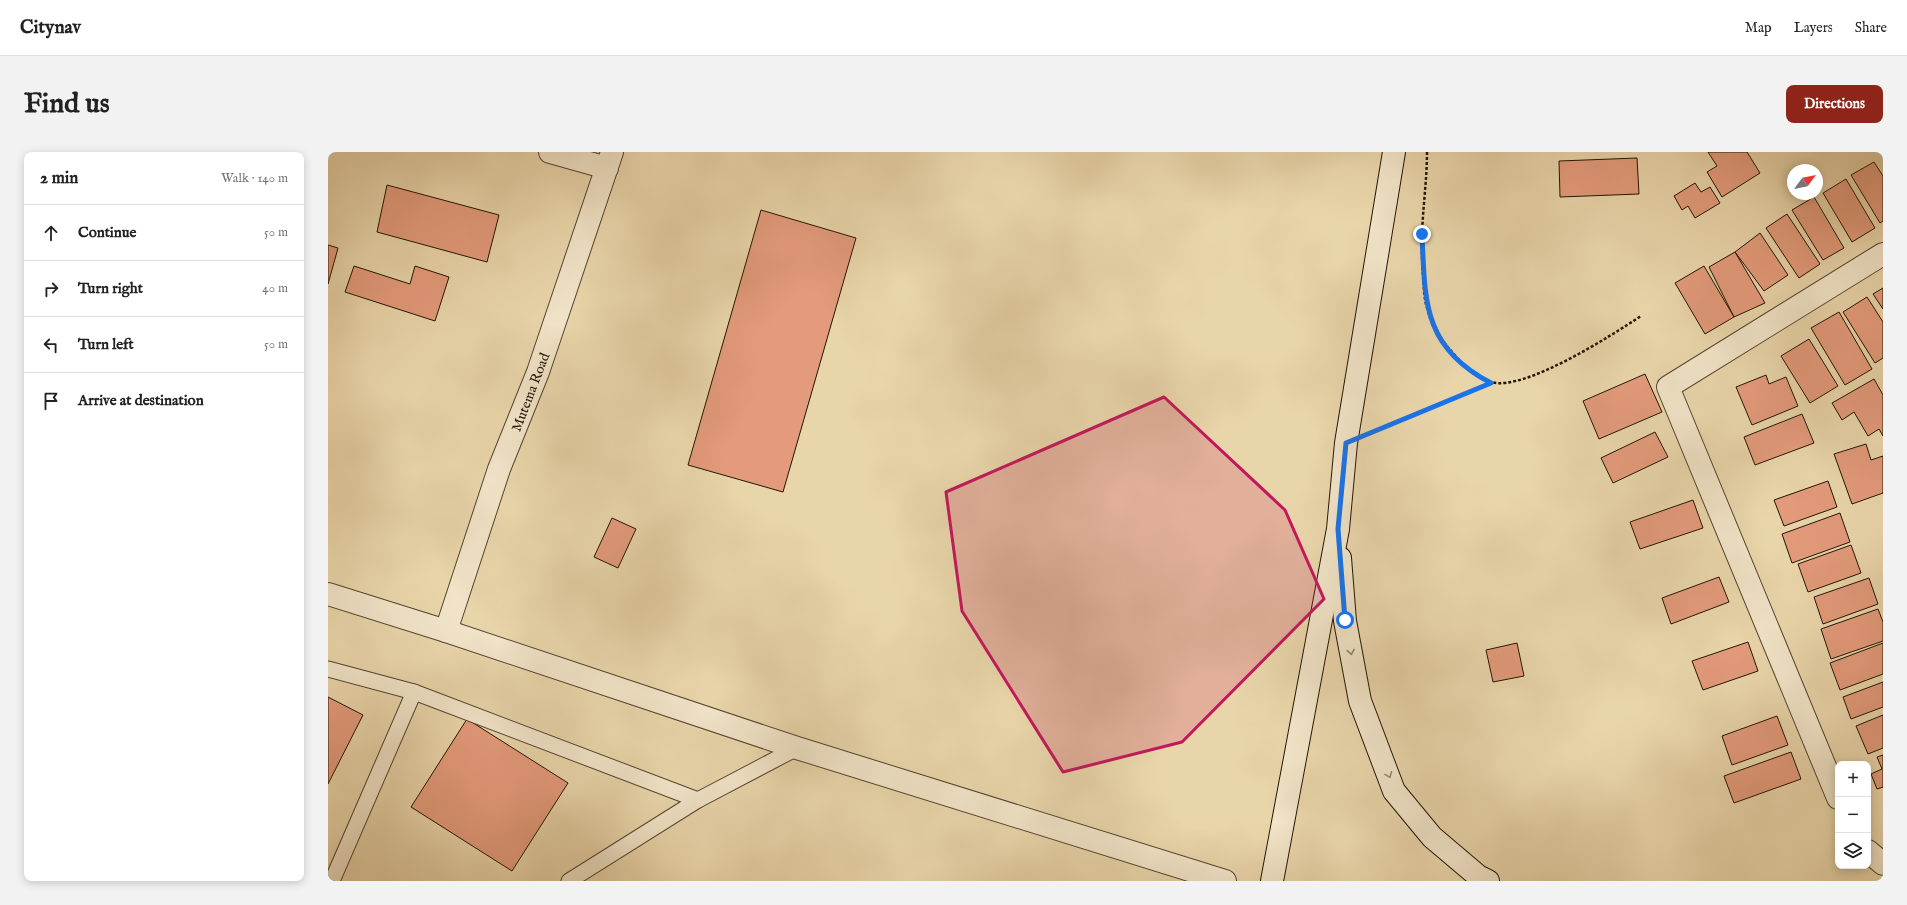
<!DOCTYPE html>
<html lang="en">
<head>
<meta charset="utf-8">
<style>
  :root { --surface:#fff; --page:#f2f2f2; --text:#222; --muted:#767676; --line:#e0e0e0; --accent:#8f2418 }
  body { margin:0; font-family:"IM FELL English",serif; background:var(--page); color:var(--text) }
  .controls { position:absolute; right:12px; bottom:12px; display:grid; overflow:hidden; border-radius:8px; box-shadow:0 2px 10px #0003 }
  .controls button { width:36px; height:36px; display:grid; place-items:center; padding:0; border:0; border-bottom:1px solid var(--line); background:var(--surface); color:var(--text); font:20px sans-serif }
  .compass { position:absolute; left:1459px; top:12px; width:36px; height:36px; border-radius:50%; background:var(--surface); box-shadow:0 2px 10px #0003; rotate:58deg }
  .stop { position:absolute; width:12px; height:12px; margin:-9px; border:3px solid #1a73e8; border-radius:50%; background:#fff }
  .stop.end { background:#1a73e8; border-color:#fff; box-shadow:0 1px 4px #0008 }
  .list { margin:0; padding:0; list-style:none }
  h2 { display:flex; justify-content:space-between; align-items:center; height:52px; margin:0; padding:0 16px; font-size:17px }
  h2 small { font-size:13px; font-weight:400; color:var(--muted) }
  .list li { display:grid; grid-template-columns:26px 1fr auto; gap:12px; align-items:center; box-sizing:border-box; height:56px; padding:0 16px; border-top:1px solid var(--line) }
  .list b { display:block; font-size:15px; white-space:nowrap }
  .list em { font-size:13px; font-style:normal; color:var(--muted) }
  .icon { flex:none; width:22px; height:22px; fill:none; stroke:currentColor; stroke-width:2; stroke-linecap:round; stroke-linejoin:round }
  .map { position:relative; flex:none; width:1555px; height:729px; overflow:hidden; border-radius:8px }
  header { display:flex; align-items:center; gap:24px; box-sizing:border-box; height:56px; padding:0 20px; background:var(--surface); border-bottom:1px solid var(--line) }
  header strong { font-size:19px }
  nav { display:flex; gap:22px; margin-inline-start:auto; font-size:14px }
  .intro { display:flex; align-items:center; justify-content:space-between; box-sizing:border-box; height:96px; padding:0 24px }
  h1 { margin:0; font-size:28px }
  .button { padding:10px 18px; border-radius:8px; background:var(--accent); color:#fff; font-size:14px; font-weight:700 }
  main { display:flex; gap:24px; padding:0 24px }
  aside { flex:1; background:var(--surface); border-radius:8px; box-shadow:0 2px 10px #0003 }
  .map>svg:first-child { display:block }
  .building { fill:#e39b7b; stroke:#231504 }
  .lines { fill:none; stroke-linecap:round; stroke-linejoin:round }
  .service-casing { stroke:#54452e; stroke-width:17 }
  .minor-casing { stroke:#54452e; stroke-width:24 }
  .secondary-casing { stroke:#231504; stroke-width:24 }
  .path { stroke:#231504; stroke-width:2.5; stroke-dasharray:3 2; stroke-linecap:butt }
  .service { stroke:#f1e4c8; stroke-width:15 }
  .minor { stroke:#f1e4c8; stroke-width:22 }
  .secondary { stroke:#f1e4c8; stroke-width:22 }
  .oneway { stroke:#948770 }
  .route { stroke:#1a73e8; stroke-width:5 }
  .marked { fill:#c2185b; fill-opacity:0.2; stroke:#c2185b; stroke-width:3; stroke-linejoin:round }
  .labels { text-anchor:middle; stroke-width:3.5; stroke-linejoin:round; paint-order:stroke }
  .street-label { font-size:14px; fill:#231504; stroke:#f1e4c8 }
</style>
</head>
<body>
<header>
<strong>Citynav</strong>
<nav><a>Map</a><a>Layers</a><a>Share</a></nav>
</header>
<div class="intro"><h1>Find us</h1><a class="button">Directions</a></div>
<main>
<aside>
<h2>2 min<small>Walk · 140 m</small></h2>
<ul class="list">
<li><svg class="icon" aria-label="ahead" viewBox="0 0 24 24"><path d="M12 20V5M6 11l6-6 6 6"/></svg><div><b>Continue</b></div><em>50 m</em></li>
<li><svg class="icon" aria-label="right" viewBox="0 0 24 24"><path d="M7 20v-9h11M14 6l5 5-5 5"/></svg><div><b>Turn right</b></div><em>40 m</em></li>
<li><svg class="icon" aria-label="left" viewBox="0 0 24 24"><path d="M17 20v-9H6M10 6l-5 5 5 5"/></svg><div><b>Turn left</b></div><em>50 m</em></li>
<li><svg class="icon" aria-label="arrive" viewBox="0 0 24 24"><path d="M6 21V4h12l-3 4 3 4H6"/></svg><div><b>Arrive at destination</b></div></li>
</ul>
</aside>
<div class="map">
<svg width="1555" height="729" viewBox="0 0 1555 729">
  <rect width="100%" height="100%" fill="#e9d5aa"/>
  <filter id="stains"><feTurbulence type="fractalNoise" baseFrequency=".005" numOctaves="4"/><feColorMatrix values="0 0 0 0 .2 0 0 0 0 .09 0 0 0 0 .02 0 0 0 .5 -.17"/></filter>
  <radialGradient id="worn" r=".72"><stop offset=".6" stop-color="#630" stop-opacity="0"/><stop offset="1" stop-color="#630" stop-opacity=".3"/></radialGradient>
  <!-- building -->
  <g class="building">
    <path d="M1380,0H1419L1432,21L1394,45L1379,20L1389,14Z"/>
    <path d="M1309,6L1311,42L1232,45L1231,9Z"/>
    <path d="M1546,10L1555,24V69L1552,71L1523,23Z"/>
    <path d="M1518,27L1547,76L1524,90L1495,41Z"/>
    <path d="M1367,31L1373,40L1382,35L1392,51L1367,66L1360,54L1354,58L1346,44Z"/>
    <path d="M59,33L171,63L159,110L49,80Z"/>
    <path d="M1486,45L1516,96L1495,108L1464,58Z"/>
    <path d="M433,58L528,86L455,340L360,313Z"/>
    <path d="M1459,62L1492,112L1471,126L1438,76Z"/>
    <path d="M1432,81L1460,123L1436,139L1407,100Z"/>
    <path d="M0,93L10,96L0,132Z"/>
    <path d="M1407,100L1437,151L1406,165L1381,115Z"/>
    <path d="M26,114L82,132L87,114L121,125L107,169L17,140Z"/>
    <path d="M1376,114L1406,165L1377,182L1347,131Z"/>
    <path d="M1555,136V157L1545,142Z"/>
    <path d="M1539,145L1555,170V206L1547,211L1515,160Z"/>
    <path d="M1511,160L1544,217L1517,233L1483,176Z"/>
    <path d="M1481,187L1510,234L1482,251L1453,204Z"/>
    <path d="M1317,222L1334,260L1271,287L1255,249Z"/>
    <path d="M1438,223L1441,232L1458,225L1470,254L1424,273L1408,235Z"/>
    <path d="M1546,227L1555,243V284L1551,277L1540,284L1526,260L1514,268L1504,251Z"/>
    <path d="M1474,262L1486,291L1427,313L1416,285Z"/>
    <path d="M1327,280L1340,305L1285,331L1273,306Z"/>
    <path d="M1538,292L1543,308L1555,304V341L1524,352L1506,302Z"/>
    <path d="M1500,329L1509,355L1456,374L1446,348Z"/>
    <path d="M1365,348L1375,376L1312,397L1302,370Z"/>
    <path d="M1512,361L1522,390L1464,411L1454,382Z"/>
    <path d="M284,366L308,377L290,416L266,405Z"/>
    <path d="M1523,393L1533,421L1480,440L1470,412Z"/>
    <path d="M1391,425L1401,450L1343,472L1334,446Z"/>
    <path d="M1541,426L1550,452L1495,472L1486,445Z"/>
    <path d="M1550,457L1555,470V489L1503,507L1493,477Z"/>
    <path d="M1420,490L1430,519L1375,538L1364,509Z"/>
    <path d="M1189,491L1196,524L1165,530L1158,498Z"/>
    <path d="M1555,491V522L1512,538L1502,511Z"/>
    <path d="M1555,530V555L1523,567L1515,545Z"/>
    <path d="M0,545L35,563L0,632Z"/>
    <path d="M1555,563V596L1540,602L1528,574Z"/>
    <path d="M1449,564L1460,593L1404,613L1394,584Z"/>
    <path d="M139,567L240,631L184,719L83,655Z"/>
    <path d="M1463,600L1473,627L1406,651L1396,624Z"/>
    <path d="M1555,603V635L1549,637L1543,622L1554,617L1549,605Z"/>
  </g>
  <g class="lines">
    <!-- service casing -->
    <g class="service-casing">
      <g id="service">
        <path d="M0,517L86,540L370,648"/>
        <path d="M4,729L86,540"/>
        <path d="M241,729L370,648L469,596"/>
      </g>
    </g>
    <!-- minor casing -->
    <g class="minor-casing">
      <g id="minor">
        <path d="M222,0L279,16"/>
        <path d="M0,442L118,479L469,596L897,729"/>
        <path d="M118,479L171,317L210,220L284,0"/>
        <path d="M1510,646L1340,235L1555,102"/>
        <path d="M1540,699L1555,712"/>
      </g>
    </g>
    <!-- secondary casing -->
    <g class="secondary-casing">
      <g id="secondary">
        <path d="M1012,406L1017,469L1032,549L1066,639L1104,685L1150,724L1160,729"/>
        <path d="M944,729L1010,377L1018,291L1066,0"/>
      </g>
    </g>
    <!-- path -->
    <g class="path">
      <path d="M1099,0C1099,27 1095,54 1094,82C1093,100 1095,120 1096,139C1098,163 1109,184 1125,201C1135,213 1147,226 1163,230C1196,240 1284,183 1313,164"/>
      <path d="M1044,280L1163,231"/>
    </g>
    <!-- service -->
    <use href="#service" class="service"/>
    <!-- minor -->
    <use href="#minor" class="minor"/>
    <!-- secondary -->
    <use href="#secondary" class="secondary"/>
  </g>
  <!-- one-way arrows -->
  <defs><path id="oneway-chevron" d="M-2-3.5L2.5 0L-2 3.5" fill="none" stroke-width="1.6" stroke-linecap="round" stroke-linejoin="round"/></defs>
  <g class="oneway">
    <use href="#oneway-chevron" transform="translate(1023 500) rotate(79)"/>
    <use href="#oneway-chevron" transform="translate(1061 623) rotate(69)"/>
  </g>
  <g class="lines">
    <!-- route -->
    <path class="route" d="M1017,468L1010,377L1018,291L1163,231C1095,195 1097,151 1094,82"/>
  </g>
  <!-- marked area -->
  <path class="marked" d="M836,245L957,358L996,447L854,590L735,620L634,459L618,340Z"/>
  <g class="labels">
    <!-- street labels -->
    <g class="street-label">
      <text transform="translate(202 240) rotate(-69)" y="5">Mutema Road</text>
    </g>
  </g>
  <rect width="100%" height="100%" filter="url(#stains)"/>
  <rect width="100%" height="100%" fill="url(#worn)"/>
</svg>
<div class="controls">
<button>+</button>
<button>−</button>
<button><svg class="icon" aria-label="layers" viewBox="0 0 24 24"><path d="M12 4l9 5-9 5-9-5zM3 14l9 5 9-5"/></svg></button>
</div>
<svg class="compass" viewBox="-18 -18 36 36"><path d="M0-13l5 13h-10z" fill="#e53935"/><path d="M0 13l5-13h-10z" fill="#767676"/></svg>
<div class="stop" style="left:1017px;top:468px"></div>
<div class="stop end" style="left:1094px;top:82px"></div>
</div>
</main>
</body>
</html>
